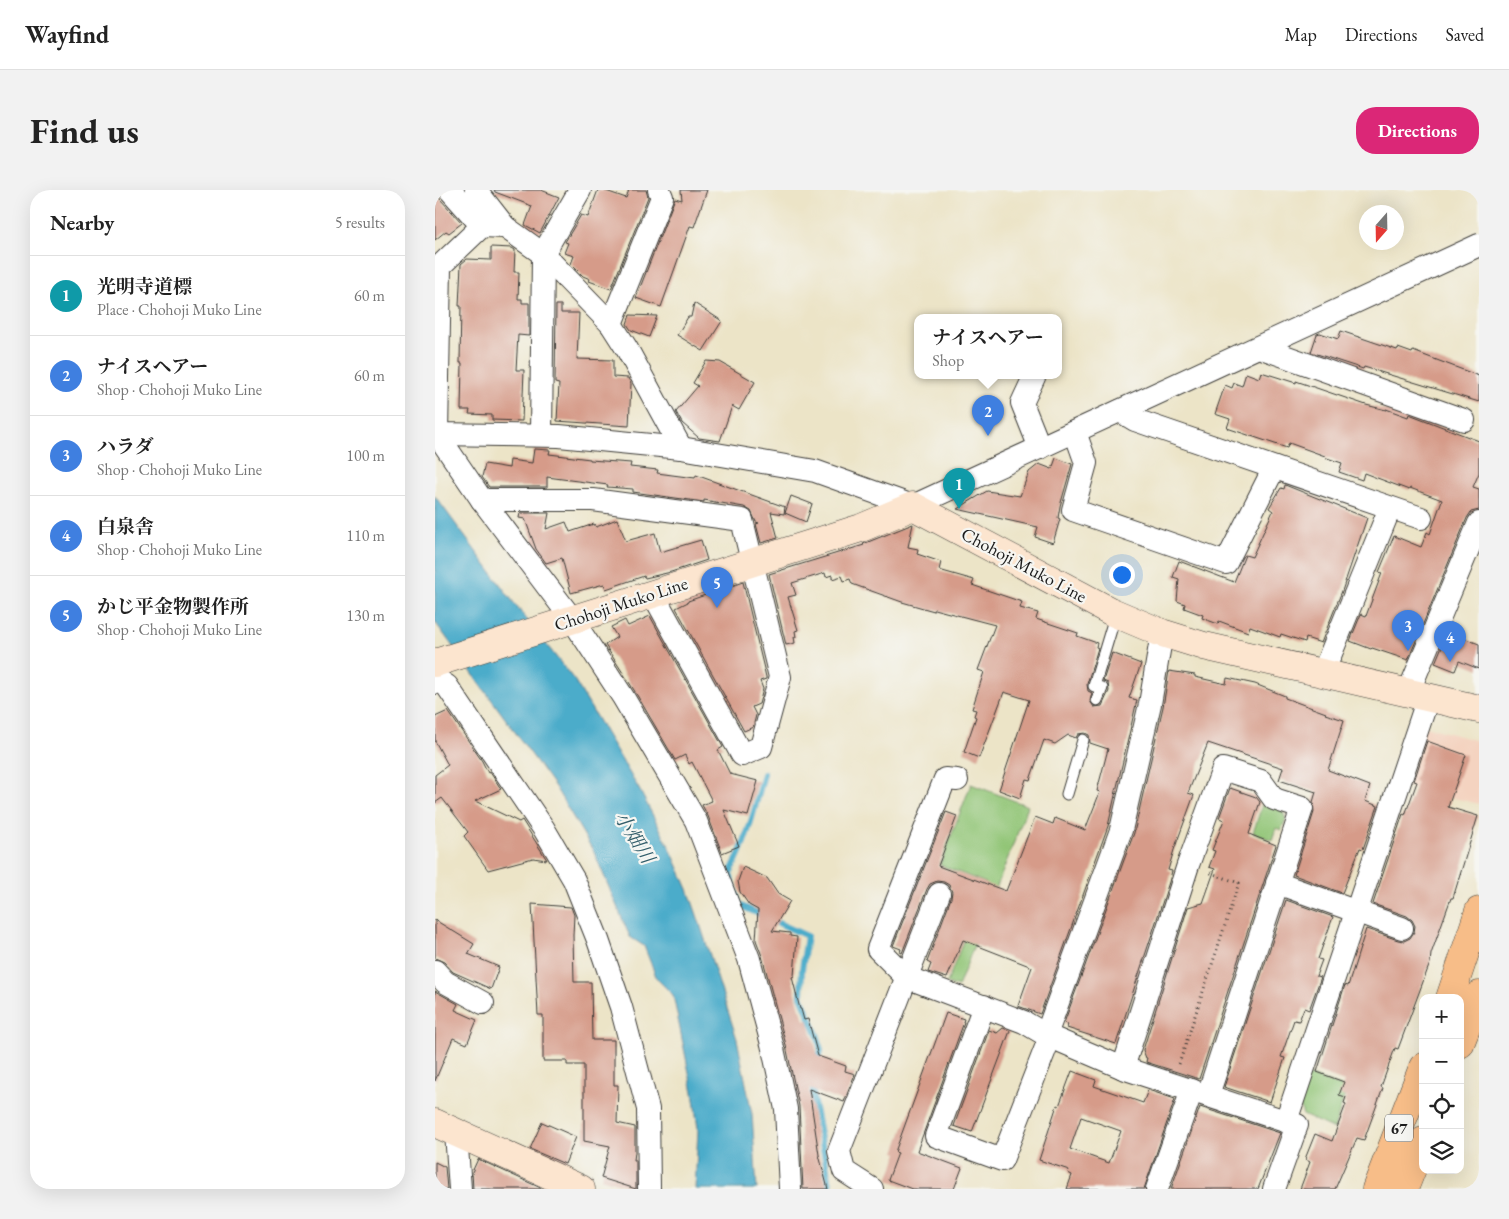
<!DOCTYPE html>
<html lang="en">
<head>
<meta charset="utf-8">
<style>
  :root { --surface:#fff; --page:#f2f2f2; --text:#222; --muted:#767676; --line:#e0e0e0; --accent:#db2777 }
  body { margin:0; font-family:"EB Garamond","Noto Serif JP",serif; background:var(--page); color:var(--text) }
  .controls { position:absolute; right:15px; bottom:15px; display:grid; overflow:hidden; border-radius:10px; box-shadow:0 5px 20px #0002 }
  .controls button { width:45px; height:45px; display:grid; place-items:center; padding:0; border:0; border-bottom:1px solid var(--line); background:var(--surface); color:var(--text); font:25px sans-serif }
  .compass { position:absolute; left:924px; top:15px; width:45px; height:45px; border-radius:50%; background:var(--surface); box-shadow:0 5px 20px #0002; rotate:200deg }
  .you { position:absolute; left:686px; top:384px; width:18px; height:18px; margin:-12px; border:4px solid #fff; border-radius:50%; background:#1a73e8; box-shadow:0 0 0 8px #1a73e833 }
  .badge { display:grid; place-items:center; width:32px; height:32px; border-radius:50%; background:var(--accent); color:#fff; font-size:16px; font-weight:700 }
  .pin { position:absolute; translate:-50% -41px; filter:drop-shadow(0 1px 2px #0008) }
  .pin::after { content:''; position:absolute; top:26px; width:18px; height:15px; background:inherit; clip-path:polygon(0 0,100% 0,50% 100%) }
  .popup { position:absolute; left:479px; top:124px; width:148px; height:65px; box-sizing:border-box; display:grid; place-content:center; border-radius:10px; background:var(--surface); filter:drop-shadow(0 1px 4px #0005); font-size:16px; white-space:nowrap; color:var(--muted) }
  .popup b { font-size:19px; color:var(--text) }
  .popup::after { content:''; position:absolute; left:50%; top:100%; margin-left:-10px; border:10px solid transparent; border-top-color:var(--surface) }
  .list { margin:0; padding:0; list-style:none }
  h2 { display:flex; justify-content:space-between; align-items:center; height:65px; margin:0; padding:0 20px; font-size:21px }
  h2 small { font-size:16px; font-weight:400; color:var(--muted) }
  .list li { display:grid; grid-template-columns:32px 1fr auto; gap:15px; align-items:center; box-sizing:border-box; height:80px; padding:0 20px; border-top:1px solid var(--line) }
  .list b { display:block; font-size:19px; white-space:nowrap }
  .list p { margin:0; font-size:16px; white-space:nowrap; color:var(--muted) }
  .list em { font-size:16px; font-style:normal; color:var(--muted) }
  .icon { flex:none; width:28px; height:28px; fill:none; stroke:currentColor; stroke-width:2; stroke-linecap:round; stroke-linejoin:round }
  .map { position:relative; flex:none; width:1044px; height:999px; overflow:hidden; border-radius:20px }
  header { display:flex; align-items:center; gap:30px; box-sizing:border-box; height:70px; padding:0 25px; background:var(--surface); border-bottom:1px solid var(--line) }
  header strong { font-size:24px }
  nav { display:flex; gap:28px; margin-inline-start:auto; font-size:18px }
  .intro { display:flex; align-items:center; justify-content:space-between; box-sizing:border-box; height:120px; padding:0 30px }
  h1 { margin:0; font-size:35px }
  .button { padding:12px 22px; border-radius:20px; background:var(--accent); color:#fff; font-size:18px; font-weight:700 }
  main { display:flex; gap:30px; padding:0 30px }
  aside { flex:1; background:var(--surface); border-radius:20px; box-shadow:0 5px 20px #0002 }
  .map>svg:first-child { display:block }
  .built { fill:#f4d3c0 }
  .green { fill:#91c576; stroke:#567049 }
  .water { fill:#4bacca; stroke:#346473 }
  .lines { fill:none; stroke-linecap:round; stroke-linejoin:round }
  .stream { stroke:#4bacca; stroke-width:6 }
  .building { fill:#d69b89; fill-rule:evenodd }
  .lane-casing { stroke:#3b3a36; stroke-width:13 }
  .street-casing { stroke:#3b3a36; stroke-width:24 }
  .secondary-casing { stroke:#3b3a36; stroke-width:29 }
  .primary-casing { stroke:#3b3a36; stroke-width:29 }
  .path { stroke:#3b3a36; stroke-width:3; stroke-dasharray:1 4; stroke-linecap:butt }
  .lane { stroke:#fff; stroke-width:11 }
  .street { stroke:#fff; stroke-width:22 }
  .secondary { stroke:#fce5cf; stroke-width:28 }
  .primary { stroke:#f7bd88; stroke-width:28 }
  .labels { text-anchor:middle; stroke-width:4.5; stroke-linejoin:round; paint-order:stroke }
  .shield { fill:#f6f6f2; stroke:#5d5d5c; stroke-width:1 }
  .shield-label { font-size:16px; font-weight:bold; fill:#1c1c1c }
  .street-label { font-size:18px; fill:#1c1c1c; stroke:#f6f6f2 }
  .water-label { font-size:19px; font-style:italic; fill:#315d6a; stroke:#f6f6f2 }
</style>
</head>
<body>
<header>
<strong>Wayfind</strong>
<nav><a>Map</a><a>Directions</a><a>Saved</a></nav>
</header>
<div class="intro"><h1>Find us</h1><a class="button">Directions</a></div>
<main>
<aside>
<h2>Nearby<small>5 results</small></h2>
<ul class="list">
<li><span class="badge" style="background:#0f9aa8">1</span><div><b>光明寺道標</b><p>Place · Chohoji Muko Line</p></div><em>60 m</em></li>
<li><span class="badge" style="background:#3f7fe0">2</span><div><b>ナイスヘアー</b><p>Shop · Chohoji Muko Line</p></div><em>60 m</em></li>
<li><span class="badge" style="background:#3f7fe0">3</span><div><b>ハラダ</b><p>Shop · Chohoji Muko Line</p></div><em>100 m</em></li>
<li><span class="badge" style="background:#3f7fe0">4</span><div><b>白泉舎</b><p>Shop · Chohoji Muko Line</p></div><em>110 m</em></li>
<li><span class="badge" style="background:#3f7fe0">5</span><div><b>かじ平金物製作所</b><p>Shop · Chohoji Muko Line</p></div><em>130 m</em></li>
</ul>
</aside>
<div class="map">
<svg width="1044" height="999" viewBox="0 0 1044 999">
  <rect width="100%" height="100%" fill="#f6f6f2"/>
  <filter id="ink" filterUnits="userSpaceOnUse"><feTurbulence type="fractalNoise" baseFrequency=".02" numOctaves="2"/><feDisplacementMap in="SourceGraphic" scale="10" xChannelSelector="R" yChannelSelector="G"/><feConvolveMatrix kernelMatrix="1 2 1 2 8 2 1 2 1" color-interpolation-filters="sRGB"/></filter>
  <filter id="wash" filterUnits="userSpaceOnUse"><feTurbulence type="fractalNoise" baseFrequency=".0096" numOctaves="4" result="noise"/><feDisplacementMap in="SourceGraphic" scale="20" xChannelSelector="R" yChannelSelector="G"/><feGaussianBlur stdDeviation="1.12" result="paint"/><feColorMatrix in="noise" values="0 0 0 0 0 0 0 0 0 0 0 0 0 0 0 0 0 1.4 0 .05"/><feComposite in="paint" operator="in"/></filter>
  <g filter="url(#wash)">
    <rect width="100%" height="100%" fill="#ece4c7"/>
    <!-- built -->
    <path class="built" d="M990,536L1042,551L1044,554V614L970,596Z"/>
    <!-- green -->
    <g class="green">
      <path d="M536,594L593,616L523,797L512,793L551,693L505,675Z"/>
      <path d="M828,612L846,618L851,629L846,640L841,638L837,650L818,643Z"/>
      <path d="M872,885L912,898L899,939L868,925L863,910Z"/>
    </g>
    <!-- water -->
    <path class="water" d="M0,306L82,417L140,491L204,599L235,658L253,699L264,731L302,849L317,924L322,999H260L263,939L258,902L238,805L222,789L209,756L195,747L159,662L120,597L0,432Z"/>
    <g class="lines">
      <!-- stream -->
      <g class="stream">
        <path d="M329,584C320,618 312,652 295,683L304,715L372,746L367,779L366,806L383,847L386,861L381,874"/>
        <path d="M378,894V908L396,999"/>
      </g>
    </g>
    <g id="blocks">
      <!-- building -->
      <g class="building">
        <path d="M0,0L2,1L5,9L27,33L14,43L11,41L0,50Z"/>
        <path d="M59,0H106L124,7L105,43L90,35L97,16L60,2Z"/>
        <path d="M163,0H168L191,8L194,0H211L213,7L176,99L154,91L155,89L148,86L136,74L139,66L129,63L133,53L130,52L146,25L153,27Z"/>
        <path d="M246,0H272L259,37L255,36L226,117L201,108L240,8L247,10Z"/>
        <path d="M56,57L77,58L80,60L79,82H84L83,109H87V113H94V146L83,145L81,180H89L87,231L57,230V225L34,224L35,220H26L27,173H25L26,116H24L26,74L32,69L56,70Z"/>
        <path d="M259,113L287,131L268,161L242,145L253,127H256Z"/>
        <path d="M121,115H126V123H144L142,169L178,170V187L193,188L196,194L194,236L122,231L124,194L120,193Z"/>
        <path d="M195,125L222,126L214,147L196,140L192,134Z"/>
        <path d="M906,141L962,160L963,158L977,163L978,161L1044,186V212L929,177L928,179L876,162L882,144L885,143L903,149Z"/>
        <path d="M271,171L285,172L320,192L304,220L297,216L285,251L264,248L247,233L241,222L263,196L258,193Z"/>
        <path d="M826,182L861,193V191L931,215L951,220V219L973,227L974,224L1044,251V283L1038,297L1044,299V320L1036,322L1032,328L973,470L937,458L936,459L915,451L926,424L931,426L947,383L944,382L959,346L986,357L992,342L995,344L1007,310L975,298L974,300L929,283L927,290L904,282L907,273L889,267L890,266L854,253L852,258L792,238L795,229L780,224L790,195L797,198L799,193L807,196L811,183L824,188Z"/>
        <path d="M99,259L115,260L114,264L155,269V270L196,273L195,277L223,280L222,283L260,288L261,285L350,317L349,324L336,322L343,348L326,353L321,334L324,333L321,332L316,321L309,317L269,310V312L198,302V299L172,297L173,295L112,287V297H54L47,287L50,274L74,278L75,270L97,273Z"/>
        <path d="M621,268L637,274L625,316L623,328L625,329L618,353L600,347L603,337L522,319L552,301L585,306L594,282L604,274L617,279Z"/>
        <path d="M850,295L932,328L907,401L886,453L871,448L870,452L846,444L845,447L815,436L813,442L784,431L783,434L767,428L768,425L749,418L750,414L742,411L744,389L738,387L744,371L799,392L810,365L817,367L838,321L834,318L846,298L849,299Z"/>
        <path d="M356,306L377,314L371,332L350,323Z"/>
        <path d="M85,323H114L111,339L131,332L135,342L159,334L161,337L182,329L191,351L220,343L225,362L266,350L272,370L236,382L210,388L209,386L171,399L169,394L136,403L127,368L111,373L101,359L90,329L84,328Z"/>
        <path d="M478,334L473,357L483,359L482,364L506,372L504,380L539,390L537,395L587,412L585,418L603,423L601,429L643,443L642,446L662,453L661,457L663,458L652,494L653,501L657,503L655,511L659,517L667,516L674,501L673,493L668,491L677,463L706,474L694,508L702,510L673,636L605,824L583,816L597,777L528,750L512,788L493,782L496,774L492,772L516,708L517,702L514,695L509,692L502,691L495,694L492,699L467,763L465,762L466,759L458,756L511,622L522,626L503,676L571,701L600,627L618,634L620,628L650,640L665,602L662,601L673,559L655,553L654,545L650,543L643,544L641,548L633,545L620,554L609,550L595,590L591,589L585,608L564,600L594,510L569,502L544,568L529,562L541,527L539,526L541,520L537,519L549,482L543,480L560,435L499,419V421L467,412L417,394L415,389L409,391L407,386L397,389V385L391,387L390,383L357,393L361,405L353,407L363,440L360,441L361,447H359L360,453L351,455L334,384L429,355L428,354Z"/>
        <path d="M308,392L331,487V489L325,491L328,499L324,514L317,517L321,525L318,537L309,541L241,418L253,412V411Z"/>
        <path d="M215,426L288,557L283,560L295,584L323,591L313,626L289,620L304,656L287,663L273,626L267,615L277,611L257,572L254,574L250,565L240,570L199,500L170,455L182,447L176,437L190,430L193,436Z"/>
        <path d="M1013,442L1044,454V479L1024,471L1020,481L1000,473Z"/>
        <path d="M734,481L760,485V487L791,494L792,488L820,494L850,506V508L891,523L890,524L909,530L893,580L935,596L930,611L943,616L928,659L925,658L907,703L859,685L879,622L878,612L881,602L844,590L848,578L773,553L753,603L759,605L739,660L733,680L737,681L734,692L681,854L632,838L633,834L629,833L699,643L728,517Z"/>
        <path d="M13,521L47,571L53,583L55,582L66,599L40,611L84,632L87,630L112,670L98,668L53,680L29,646L33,642L7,608L0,613V585L13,575L0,551V527Z"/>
        <path d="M992,551L1031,565L1013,617L1043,626L1018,708H1016L996,764L995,773L963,859L960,858L946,897L948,898L929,950L922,948L900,999H865L875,972L870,969L880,944L897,951L911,914L909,913L911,907L904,905L909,892L882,882L910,795L913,796L931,739L963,750L969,751L975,748L979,742L980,736L977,730L972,726L938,714L968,624L970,625L982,592L979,591Z"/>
        <path d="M795,598L821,607L825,612L814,644L841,655L764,889L711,872L712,868H711L708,860L753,717L768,713L780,679L774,677L780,661L777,660L789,630L784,628Z"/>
        <path d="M308,677L332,688L343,704L355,711L337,741L355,743V746L362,747L359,786L357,787L365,819H366L369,830L373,829L383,866L411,876L410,881L420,884L409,912L374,899L384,965L393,999H368L364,916L350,851L327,766L321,750L323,720L314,715L305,702L303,691Z"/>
        <path d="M851,710L898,727L883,769L887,770L881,786L886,787L874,820L869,818L864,831L859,830L846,867L850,868L835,912L789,897Z"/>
        <path d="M97,714L136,717L139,725L138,745L139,792H156L157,850H179V895H183L182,933L200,937V962L199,970H201V999L166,988L175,956L149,951V875H132V871H108V825H103Z"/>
        <path d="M0,730L39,754L33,764L64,777L56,799L18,782L9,772L0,768Z"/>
        <path d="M0,801L23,814L20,820L42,830L32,854L18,848L0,891Z"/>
        <path d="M511,823L529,829L528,832H529L482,961L527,978L519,999H477L453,990L463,963L460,962Z"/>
        <path d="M568,838L575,841L537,942L519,936L554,840L562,843Z"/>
        <path d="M637,881L661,890L659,896L708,913L713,900L740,909L709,999H632L637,985L633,983L634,980L604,970L622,915L624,916ZM646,927L686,941L674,973L635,959Z"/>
        <path d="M765,917L845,943L823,999H736Z"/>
        <path d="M107,932L141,947L130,974L95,959Z"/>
        <path d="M43,969L108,999H38L37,982Z"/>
        <path d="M0,972L10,977L12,999H0Z"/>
      </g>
    </g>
  </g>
  <g filter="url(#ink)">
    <use href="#blocks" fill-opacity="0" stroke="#3b3a36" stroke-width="1"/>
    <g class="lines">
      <!-- lane casing -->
      <g class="lane-casing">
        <g id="lane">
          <path d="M662,510L667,498L659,496L681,423"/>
          <path d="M632,604L648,550"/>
        </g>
      </g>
      <!-- street casing -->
      <g class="street-casing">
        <g id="street">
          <path d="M15,0L47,36"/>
          <path d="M41,0L70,37"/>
          <path d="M176,134L227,7L224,0"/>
          <path d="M824,157L1029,230"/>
          <path d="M600,185L587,213L605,258"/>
          <path d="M685,221L700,230L986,328"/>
          <path d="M0,242L2,244L124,246L246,258L380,281L478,316L1044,55"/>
          <path d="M640,242L651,273L638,320L791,373L839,278"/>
          <path d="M106,245L108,64L145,0"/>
          <path d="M246,258L192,159L176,134L108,64L70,37L47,36L5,76L2,244L47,310L137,429L188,507L261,631L314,769L337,854L351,919L355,999"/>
          <path d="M47,310H158L307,330L345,487L326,557L307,565L218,404"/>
          <path d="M888,483L955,318"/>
          <path d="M0,493L6,492L12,496L109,639L139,690L163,750L186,817L213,919L214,999"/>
          <path d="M973,503L1044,333"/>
          <path d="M522,590L510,589L443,759L471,787L589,832L611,845L688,878L862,935L839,999"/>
          <path d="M842,693L967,738"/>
          <path d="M0,781L10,792L48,813"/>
          <path d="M549,816L501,946L567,970L615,847"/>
          <path d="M611,845L686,640L715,514L727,443"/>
          <path d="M688,878L753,675L788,579L826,591L839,609L867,618L773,905"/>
          <path d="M851,931L993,508"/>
          <path d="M21,943L25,999"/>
          <path d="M437,999L409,981L404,961L504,704"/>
          <path d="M722,999L757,900"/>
        </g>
      </g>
      <!-- secondary casing -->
      <g class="secondary-casing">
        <g id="secondary">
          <path d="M0,473L426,338L478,316L675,421L727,443L769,456L1044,519"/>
          <path d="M0,933L146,999"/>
        </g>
      </g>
      <!-- primary casing -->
      <g class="primary-casing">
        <g id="primary">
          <path d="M1015,808L1044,721"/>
          <path d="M1025,854L1044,805"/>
          <path d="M941,999L988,877"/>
          <path d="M969,999L988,951"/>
        </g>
      </g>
      <!-- path -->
      <path class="path" d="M744,874L804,693L773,682"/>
      <!-- lane -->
      <use href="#lane" class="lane"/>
      <!-- street -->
      <use href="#street" class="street"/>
      <!-- secondary -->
      <use href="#secondary" class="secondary"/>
      <!-- primary -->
      <use href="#primary" class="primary"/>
    </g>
  </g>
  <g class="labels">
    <!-- shield labels -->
    <rect class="shield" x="950" y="924.5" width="28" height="27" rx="4"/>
    <g class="shield-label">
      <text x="964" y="944">67</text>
    </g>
    <!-- street labels -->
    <g class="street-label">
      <text transform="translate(589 375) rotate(28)" y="6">Chohoji Muko Line</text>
      <text transform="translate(186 414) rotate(-18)" y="6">Chohoji Muko Line</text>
    </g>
    <!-- water labels -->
    <g class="water-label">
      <text transform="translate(200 647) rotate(58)" y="7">小畑川</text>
    </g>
  </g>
</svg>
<div class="controls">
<button>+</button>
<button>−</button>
<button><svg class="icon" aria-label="locate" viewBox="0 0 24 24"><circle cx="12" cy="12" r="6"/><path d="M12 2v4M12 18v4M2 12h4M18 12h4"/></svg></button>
<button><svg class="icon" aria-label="layers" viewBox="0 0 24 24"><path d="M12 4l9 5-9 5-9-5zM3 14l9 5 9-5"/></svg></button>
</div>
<svg class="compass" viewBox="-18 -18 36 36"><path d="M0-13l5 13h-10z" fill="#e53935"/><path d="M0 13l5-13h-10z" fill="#767676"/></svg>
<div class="you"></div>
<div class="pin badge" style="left:524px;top:319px;background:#0f9aa8">1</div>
<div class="pin badge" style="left:553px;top:246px;background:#3f7fe0">2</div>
<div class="popup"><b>ナイスヘアー</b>Shop</div>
<div class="pin badge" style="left:973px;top:461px;background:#3f7fe0">3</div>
<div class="pin badge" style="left:1015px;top:472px;background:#3f7fe0">4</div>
<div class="pin badge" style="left:282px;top:418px;background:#3f7fe0">5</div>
</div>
</main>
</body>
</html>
